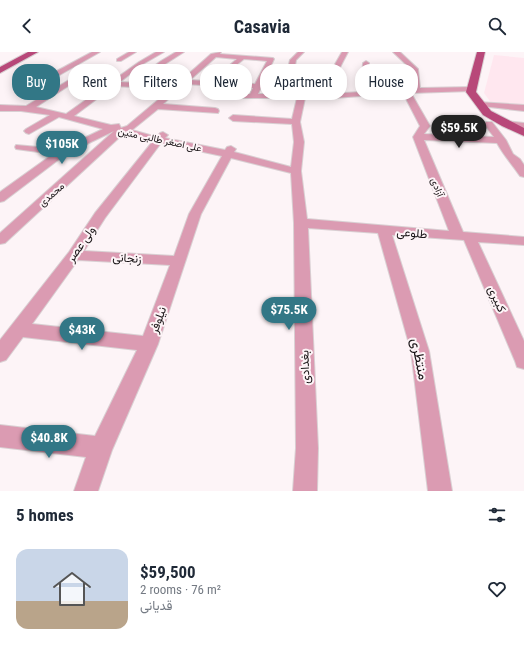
<!DOCTYPE html>
<html lang="en">
<head>
<meta charset="utf-8">
<style>
  body { margin:0; font-family:"Roboto Condensed",Vazirmatn,sans-serif; background:#f6f6f7; color:#1f2937; height:100vh; display:flex; flex-direction:column; font-size:15px; white-space:nowrap }
  * { box-sizing:border-box; margin:0 }
  p { font-size:13px; color:#747a83 }
  .icon { flex:none; width:22px; height:22px; fill:none; stroke:currentColor; stroke-width:2; stroke-linecap:round; stroke-linejoin:round }
  .map { position:relative; height:439px; overflow:hidden }
  .drawer { display:flex; flex-direction:column; background:#fff; flex:1 }
  .drawer>* { flex:none }
  .top-card { position:absolute; left:12px; top:12px; width:500px; height:36px; display:flex; gap:8px }
  .price { position:absolute; translate:-50% -34px; padding:0 9px; border-radius:14px; background:#327786; color:#fff; font-size:13px; line-height:26px; filter:drop-shadow(0 1px 2px #0008) }
  .price::after { content:''; position:absolute; left:50%; top:24px; width:12px; height:9px; margin-left:-6px; background:inherit; clip-path:polygon(0 0,100% 0,50% 100%) }
  .price.selected { background:#222; color:#fff }
  ul { padding:0; list-style:none }
  li { display:flex; align-items:center; gap:12px; height:100px; padding:0 16px }
  li+li { border-top:1px solid #e0e1e3 }
  li span { display:grid; place-items:center; flex:none; width:112px; height:80px; border-radius:12px; color:#555 }
  li>.icon { margin-inline-start:auto }
  span .icon { width:48px; height:48px; fill:#fffc; stroke-width:1 }
  li b { font-size:17px }
  h2 { display:flex; justify-content:space-between; align-items:center; height:48px; padding:0 16px; font-size:17px }
  .tag { padding:0 14px; border-radius:16px; background:#fff; box-shadow:0 2px 10px #0003; font-size:14px; line-height:36px }
  .tag.selected { background:#327786; color:#fff }
  header { display:flex; justify-content:space-between; align-items:center; height:52px; padding:0 16px; background:#fff; font-size:18px; font-weight:700 }
  .map>svg:first-child { display:block }
  .built { fill:#ffe7ef }
  .lines { fill:none; stroke-linecap:round; stroke-linejoin:round }
  .minor-casing { stroke:#d9d0d3; stroke-width:2 }
  .major-casing { stroke:#d9d0d3; stroke-width:2 }
  .minor { fill:#db9bb2; fill-rule:evenodd }
  .major { fill:#b84879; fill-rule:evenodd }
  .labels { text-anchor:middle; stroke-width:4; stroke-linejoin:round; paint-order:stroke }
  .far-street-label { font-size:10px; fill:#191416; stroke:#fdf4f7 }
  .street-label { font-size:12px; fill:#191416; stroke:#fdf4f7 }
  .near-street-label { font-size:14px; fill:#191416; stroke:#fdf4f7 }
</style>
</head>
<body>
<header><svg class="icon" aria-label="back" viewBox="0 0 24 24"><path d="M15 5l-7 7 7 7"/></svg>Casavia<svg class="icon" aria-label="search" viewBox="0 0 24 24"><circle cx="10" cy="10" r="6"/><path d="M15 15l6 6"/></svg></header>
<div class="map">
<svg width="524" height="439" viewBox="0 0 524 439">
  <rect width="100%" height="100%" fill="#fdf4f7"/>
  <path class="built" d="M494,3L524,6V54L492,52L484,41Z"/>
  <g class="lines">
    <g class="minor-casing">
      <path id="minor" d="M92,0H100L49,29H43L42,27Z
        M129,0H136L121,9H117V7Z
        M156,0H164L143,12L120,30L176,33L211,2L221,0L220,2L273,6L274,7L258,42H282L290,8L298,0H304L296,8L290,42H318L342,0H348L326,42L361,40L363,11L366,9L369,11V39L412,37V18L393,0H400L418,17L420,36L472,35L476,37L472,39L411,41L430,74L424,82L494,85L484,72L486,70H492L506,88L513,102L520,107L524,113V125L520,124C512,112 504,104 497,91L424,88L463,180L524,185V193L478,190L524,289V317L517,315L515,309L464,188L392,183L429,299L452,439H428L411,299L378,181L308,176L318,396L317,439H293L296,396L294,171L291,121L231,106L201,162L158,292L112,398L98,439H74L86,405L0,395V373L95,384L137,298L23,285L6,308L0,310V288L69,200L95,161L153,89L123,82L5,191L0,192V181L114,79L66,102L4,149L0,150V140L53,102L16,97L15,95L16,93L61,97L103,77L59,65L29,82L26,81L24,79L26,77L50,63L21,59H0V53L26,54L92,14H96V16L36,55L66,62L139,10ZM216,5L237,7L224,18L223,19L226,21L244,7L267,9L255,32L190,28ZM185,32L253,36L250,42H213V46H297L292,67L233,63L229,66L233,69L292,72L294,90L291,115L234,100L236,97L231,94L227,95L225,98L165,86L168,83L163,80L160,81L157,85L132,78L158,57L218,61L219,59L218,57L215,56L163,52ZM114,34L171,37L127,74L121,76L119,72L111,73L74,64ZM403,41L420,74L413,85L449,179L307,167L301,119L304,90L300,70L305,46L320,47ZM161,91L222,104L189,162L174,204L84,199L105,166ZM78,208L170,213L143,284L32,272Z
        M176,0H184L151,21L146,20L161,9Z
        M478,50L524,53V59L481,54H478L477,52Z
        M506,69L524,71V77L503,74L501,72L503,70Z"/>
    </g>
    <g class="major-casing">
      <path id="major" d="M28,0H38L0,21V15Z
        M477,0H485L476,40L491,59L524,76V84L502,74L483,63L466,40Z"/>
    </g>
    <use href="#minor" class="minor"/>
    <use href="#major" class="major"/>
  </g>
  <g class="labels">
    <g class="far-street-label">
      <text transform="translate(160 87) rotate(12)" y="4">علی اصغر طالبی متین</text>
      <text transform="translate(438 135) rotate(68)" y="4">آزادی</text>
      <text transform="translate(51 142) rotate(-42)" y="4">محمدی</text>
    </g>
    <g class="street-label">
      <text transform="translate(412 181) rotate(5)" y="4">طلوعی</text>
      <text transform="translate(81 192) rotate(-55)" y="4">ولی عصر</text>
      <text transform="translate(127 206) rotate(4)" y="4">زنجانی</text>
      <text transform="translate(497 247) rotate(66)" y="4">کبیری</text>
      <text transform="translate(158 268) rotate(-70)" y="4">نیلوفر</text>
      <text transform="translate(305 315) rotate(-92)" y="4">بغدادی</text>
    </g>
    <g class="near-street-label">
      <text transform="translate(420 307) rotate(79)" y="5">منتظری</text>
    </g>
  </g>
</svg>
<b class="price selected" style="left:459px;top:97px">$59.5K</b>
<b class="price" style="left:62px;top:113px">$105K</b>
<b class="price" style="left:289px;top:279px">$75.5K</b>
<b class="price" style="left:82px;top:299px">$43K</b>
<b class="price" style="left:49px;top:407px">$40.8K</b>
<div class="top-card">
<a class="tag selected">Buy</a>
<a class="tag">Rent</a>
<a class="tag">Filters</a>
<a class="tag">New</a>
<a class="tag">Apartment</a>
<a class="tag">House</a>
</div>
</div>
<section class="drawer">
<h2>5 homes<svg class="icon" aria-label="filters" viewBox="0 0 24 24"><path d="M4 7h16M4 17h16"/><circle cx="9" cy="7" r="2"/><circle cx="15" cy="17" r="2"/></svg></h2>
<ul>
<li><span style="background:linear-gradient(#c9d6e8 65%,#b9a48a 0)"><svg class="icon" aria-label="home" viewBox="0 0 24 24"><path d="M3 11l9-7 9 7M6 9v11h12V9"/></svg></span><div><b>$59,500</b><p>2 rooms · 76 m²</p><p>قدیانی</p></div><svg class="icon" aria-label="heart" viewBox="0 0 24 24"><path d="M12 20l-8-8c-3-5 5-10 8-4 3-6 11-1 8 4z"/></svg></li>
</ul>
</section>
</body>
</html>
